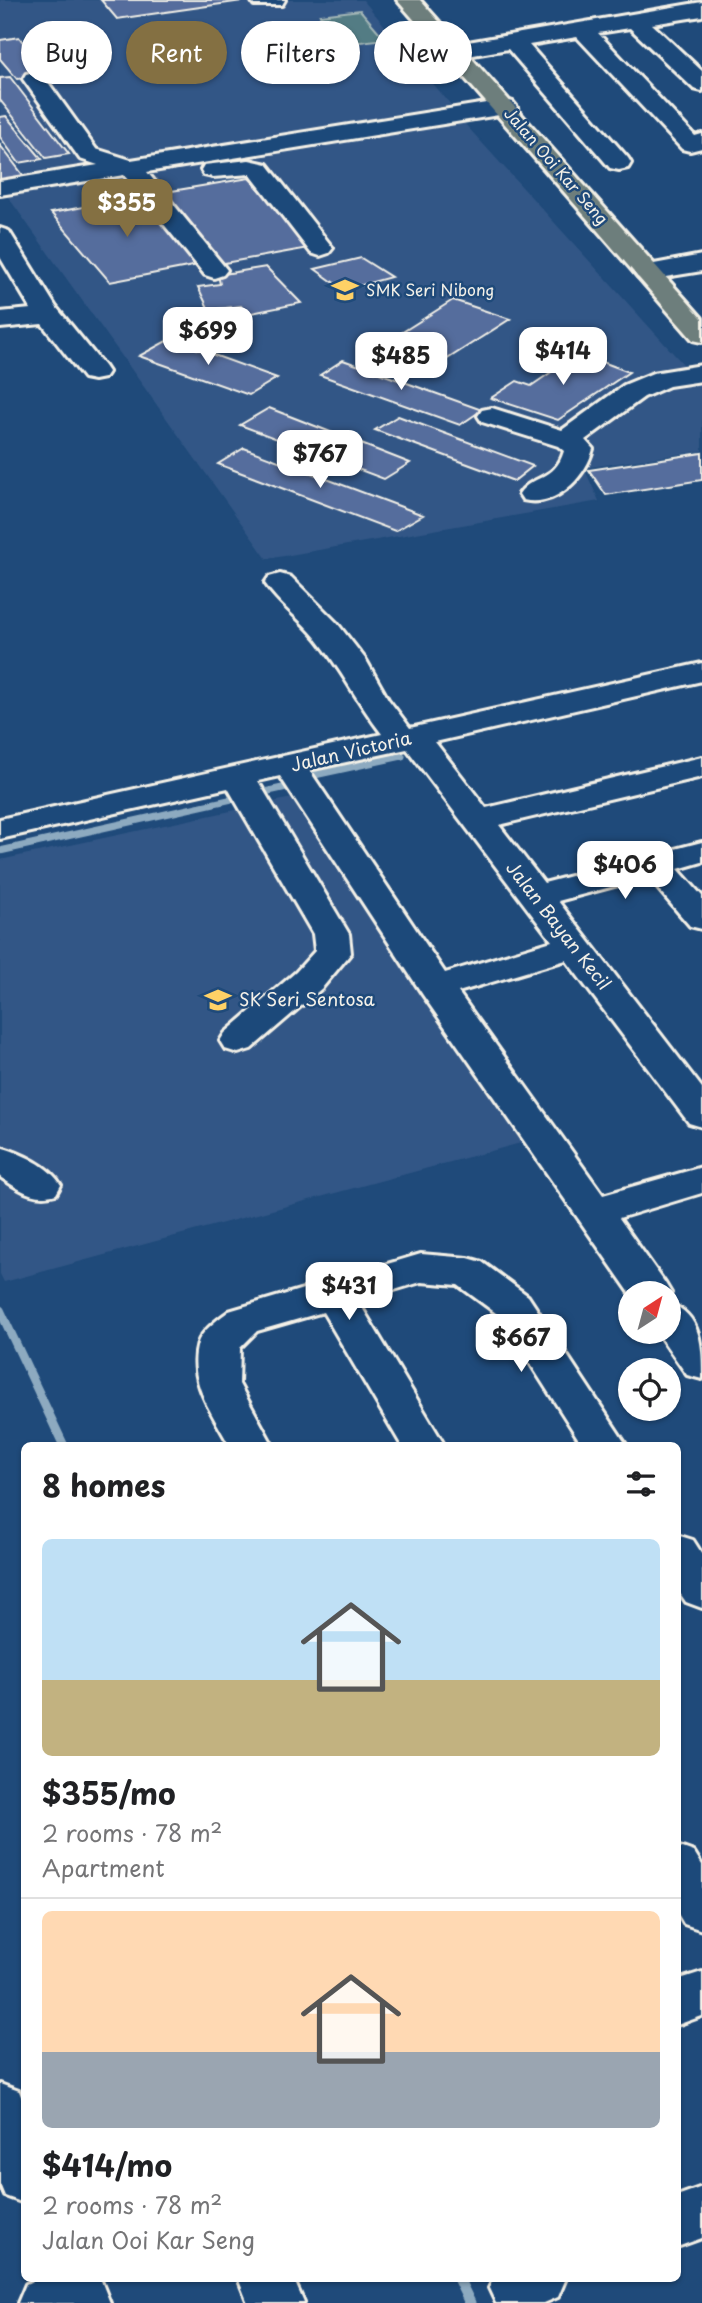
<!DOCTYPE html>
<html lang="en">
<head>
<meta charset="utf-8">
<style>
  body { margin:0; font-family:"Playpen Sans",sans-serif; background:#f2f2f2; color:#202124; height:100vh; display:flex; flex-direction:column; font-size:26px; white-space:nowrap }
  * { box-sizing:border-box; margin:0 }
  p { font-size:23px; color:#757577 }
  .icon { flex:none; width:38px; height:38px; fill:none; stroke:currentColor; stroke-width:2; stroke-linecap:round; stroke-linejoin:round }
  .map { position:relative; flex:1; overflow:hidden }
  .side { position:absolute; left:21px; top:1442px; width:660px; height:840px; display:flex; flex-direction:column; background:#fff; border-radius:10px; box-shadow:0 2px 5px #0004 }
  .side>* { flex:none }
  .guide { position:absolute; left:21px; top:21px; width:662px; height:63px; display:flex; gap:14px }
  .needle { width:46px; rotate:36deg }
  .tools { position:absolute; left:618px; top:1281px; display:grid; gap:14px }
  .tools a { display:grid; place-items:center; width:63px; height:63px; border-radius:50%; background:#fff; box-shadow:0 2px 5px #0004; font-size:35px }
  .price { position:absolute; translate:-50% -60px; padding:0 16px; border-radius:14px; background:#fff; color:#222; font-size:23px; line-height:46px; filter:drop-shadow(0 2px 4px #0008) }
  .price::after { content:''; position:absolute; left:50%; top:42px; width:21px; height:16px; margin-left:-10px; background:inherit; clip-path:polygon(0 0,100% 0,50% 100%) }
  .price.selected { background:#847042; color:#fff }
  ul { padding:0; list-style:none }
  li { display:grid; align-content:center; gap:14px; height:371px; padding:0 21px }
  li+li { border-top:2px solid #e0e0e0 }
  li span { display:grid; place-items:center; height:217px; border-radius:10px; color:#555 }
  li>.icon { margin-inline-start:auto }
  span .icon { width:126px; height:126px; fill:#fffc; stroke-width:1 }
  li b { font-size:30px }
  h2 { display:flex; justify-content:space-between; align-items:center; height:84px; padding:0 21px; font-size:30px }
  .chip { padding:0 24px; border-radius:32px; background:#fff; box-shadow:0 2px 5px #0004; font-size:24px; line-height:63px }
  .chip.selected { background:#847042; color:#fff }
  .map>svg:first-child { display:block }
  .built { fill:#335786 }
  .green { fill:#527c84; stroke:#a3b6b6; stroke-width:2 }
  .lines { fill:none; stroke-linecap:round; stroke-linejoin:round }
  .stream-far2 { stroke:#8daac0; stroke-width:7 }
  .stream-far1 { stroke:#8daac0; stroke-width:9 }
  .stream { stroke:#8daac0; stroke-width:11 }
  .building { fill:#556d9d; stroke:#f4f1e8; stroke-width:2 }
  .minor-casing { stroke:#f4f1e8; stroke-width:6 }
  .major-casing { stroke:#f4f1e8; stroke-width:6 }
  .minor { fill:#1f4a7a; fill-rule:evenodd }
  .major { fill:#6d7e7c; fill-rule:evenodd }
  .labels { text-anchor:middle; stroke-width:5; stroke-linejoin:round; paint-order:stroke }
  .far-street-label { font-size:16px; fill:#f4f1e8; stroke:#1f4a7a }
  .far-poi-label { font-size:16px; fill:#f4f1e8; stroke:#1f4a7a; text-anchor:start }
  .street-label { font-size:18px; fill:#f4f1e8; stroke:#1f4a7a }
  .poi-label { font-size:18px; fill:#f4f1e8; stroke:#1f4a7a; text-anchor:start }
</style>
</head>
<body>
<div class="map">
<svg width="702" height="2303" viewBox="0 0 702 2303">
  <rect width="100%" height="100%" fill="#1f4a7a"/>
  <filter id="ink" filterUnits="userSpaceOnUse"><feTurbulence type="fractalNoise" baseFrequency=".0143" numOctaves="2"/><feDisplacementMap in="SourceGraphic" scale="14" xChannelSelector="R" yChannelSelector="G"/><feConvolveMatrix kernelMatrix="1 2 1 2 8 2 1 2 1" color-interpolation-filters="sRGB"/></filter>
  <g filter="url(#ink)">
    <path class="built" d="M0,0H363L451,105L0,182Z
      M464,123L702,385V451L584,468L599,501L267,559L6,194Z
      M297,797L532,1140L4,1282L0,1274V860Z"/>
    <path class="green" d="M360,10L385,39L344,44L320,15Z"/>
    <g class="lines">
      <path class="stream-far2" d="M310,776L402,756
        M0,851L291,786"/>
      <path class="stream-far1" d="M0,1310L64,1446"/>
      <path class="stream" d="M458,2278L470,2303"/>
    </g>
    <path class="building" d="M101,0H249L117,19Z
      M19,37L48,75L17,79L0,59V40Z
      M10,77L69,154L46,158L0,100V78Z
      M6,116L42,159L19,163L0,137V117Z
      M0,145L26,179L0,181Z
      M249,178L314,247L219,264L160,193Z
      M143,196L203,264L110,282L51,213Z
      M361,258L391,277L344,290L315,269Z
      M266,267L301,303L247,314L241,306L209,310L198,287L220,284L218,275Z
      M453,300L510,319L424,374L368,354Z
      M170,339L277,378L249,395L139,356Z
      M579,353L629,372L558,420L491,398L517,381L531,386Z
      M343,360L482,410L460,425L320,375Z
      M269,408L410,463L384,479L240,425Z
      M398,416L533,466L514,481L375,430Z
      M244,448L423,515L395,531L218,464Z
      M702,453V480L606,495L589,470Z"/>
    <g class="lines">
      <g class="minor-casing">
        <path id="minor" d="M251,0H285L282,5H254Z
          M702,2V16L652,24L702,71V91L694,89L630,28L598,33L695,136L702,134V148L690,151L682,149L577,37L529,45L628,158L631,163L628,168L619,170L610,168L508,49L456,58L448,56L445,51L448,46L456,44Z
          M34,72L42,74L96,149L131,160L505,100L513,102L517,107L513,112L505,114L147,172L227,270L223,275L214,278L205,275L124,175L0,195V181L98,165L80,159L23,79L26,74Z
          M249,160L267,164L329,243L333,248L329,253L320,256L311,253L250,174L213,177L204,175L201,170L204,165Z
          M0,228L9,231L56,307L104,366L108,372L104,378L94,380L84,378L42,324L0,328V312L31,309L0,257Z
          M702,255V271L647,280L638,277L634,272L638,267Z
          M702,365V381L669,386L644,397L585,440L593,449C585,478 556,508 523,500L519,494C532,474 555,482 564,451L558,446L482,422L478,416L482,410L492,408L562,430L624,385L653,373Z
          M280,574L291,577L337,623L366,660L388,699L410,728L702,663V681L435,742L486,808L702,757V777L499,825L544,883L702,842V862L678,869L702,896V929L690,926L648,877L558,901L702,1088V1127L689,1123L566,960L458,992L603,1195L702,1167V1193L619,1218L665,1283L671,1293L668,1298V1293H630L423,995L280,776L258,781L349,934L351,953L322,988L251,1049L238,1053L225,1049L220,1041L225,1033L296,972L315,951L313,934L228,788L0,839V819L382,734C358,703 341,669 317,639C301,619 279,604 265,583L269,577ZM407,749L552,941L445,973L309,770Z
          M0,1147C21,1153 50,1166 61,1185L56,1194C33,1201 19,1189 0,1177Z
          M421,1254L468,1258L482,1262L528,1296L627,1446H583L500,1316L458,1285L421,1282L358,1301L445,1446H402L323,1312L257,1331L240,1348L239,1384L273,1446H230C213,1414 187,1381 198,1343C202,1330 219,1319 229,1311Z
          M668,1303C702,1314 702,1347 702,1379L687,1375L657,1332H668Z
          M677,1535L693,1540L702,1554V1608L686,1602L677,1589Z
          M677,1846L694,1852L702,1865V1930L684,1924L677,1912Z
          M702,1972V2016L677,2025V1980Z
          M0,2084L19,2091L24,2104V2203L5,2196L0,2184Z
          M702,2187V2238L677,2247V2196Z
          M39,2278H100L110,2303H18L26,2284Z
          M238,2278H293L304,2303H248Z
          M494,2278H566L558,2297L544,2303H496L489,2288Z"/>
      </g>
      <g class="major-casing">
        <path id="major" d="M397,0H420L702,318V342L693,340Z"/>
      </g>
      <use href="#minor" class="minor"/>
      <use href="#major" class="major"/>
    </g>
  </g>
  <defs>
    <g id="school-bare" transform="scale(2.1)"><path d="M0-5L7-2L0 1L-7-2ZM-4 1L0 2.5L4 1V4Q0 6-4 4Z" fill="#ffd166" stroke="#1f4a7a" stroke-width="2.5" paint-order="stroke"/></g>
  </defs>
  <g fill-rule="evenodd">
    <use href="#school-bare" x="345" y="290"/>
    <use href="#school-bare" x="218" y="1000"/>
  </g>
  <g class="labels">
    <g class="far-street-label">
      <text transform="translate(556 166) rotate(49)" y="6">Jalan Ooi Kar Seng</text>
    </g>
    <g class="far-poi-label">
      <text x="366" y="296">SMK Seri Nibong</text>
    </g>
    <g class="street-label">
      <text transform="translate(351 752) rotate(-13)" y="6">Jalan Victoria</text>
      <text transform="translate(558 926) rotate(52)" y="6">Jalan Bayan Kecil</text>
    </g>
    <g class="poi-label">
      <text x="239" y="1006">SK Seri Sentosa</text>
    </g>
  </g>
</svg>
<div class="tools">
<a><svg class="needle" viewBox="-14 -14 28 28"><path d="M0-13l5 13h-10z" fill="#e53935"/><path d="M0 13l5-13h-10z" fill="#757577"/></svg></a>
<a><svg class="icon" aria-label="locate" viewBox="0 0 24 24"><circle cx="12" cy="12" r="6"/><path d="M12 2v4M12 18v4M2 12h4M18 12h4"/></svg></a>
</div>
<b class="price selected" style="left:127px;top:239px">$355</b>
<b class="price" style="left:208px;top:367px">$699</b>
<b class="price" style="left:563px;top:387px">$414</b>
<b class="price" style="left:401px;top:392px">$485</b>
<b class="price" style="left:320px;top:490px">$767</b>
<b class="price" style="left:625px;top:901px">$406</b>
<b class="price" style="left:349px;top:1322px">$431</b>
<b class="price" style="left:521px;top:1374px">$667</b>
<div class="guide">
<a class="chip">Buy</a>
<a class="chip selected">Rent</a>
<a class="chip">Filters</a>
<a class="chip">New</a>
</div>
<section class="side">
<h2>8 homes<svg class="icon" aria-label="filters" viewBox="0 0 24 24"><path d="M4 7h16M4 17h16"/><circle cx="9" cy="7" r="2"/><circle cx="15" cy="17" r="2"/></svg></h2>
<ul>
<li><span style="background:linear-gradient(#bfe0f5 65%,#c2b280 0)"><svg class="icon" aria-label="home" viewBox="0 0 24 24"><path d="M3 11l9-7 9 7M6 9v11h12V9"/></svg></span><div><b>$355/mo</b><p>2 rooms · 78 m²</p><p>Apartment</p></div></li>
<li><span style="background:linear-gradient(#ffd9b3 65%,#9aa5b1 0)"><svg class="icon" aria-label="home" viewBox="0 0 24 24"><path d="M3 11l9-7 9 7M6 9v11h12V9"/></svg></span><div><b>$414/mo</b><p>2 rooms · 78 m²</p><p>Jalan Ooi Kar Seng</p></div></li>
</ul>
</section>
</div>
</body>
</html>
